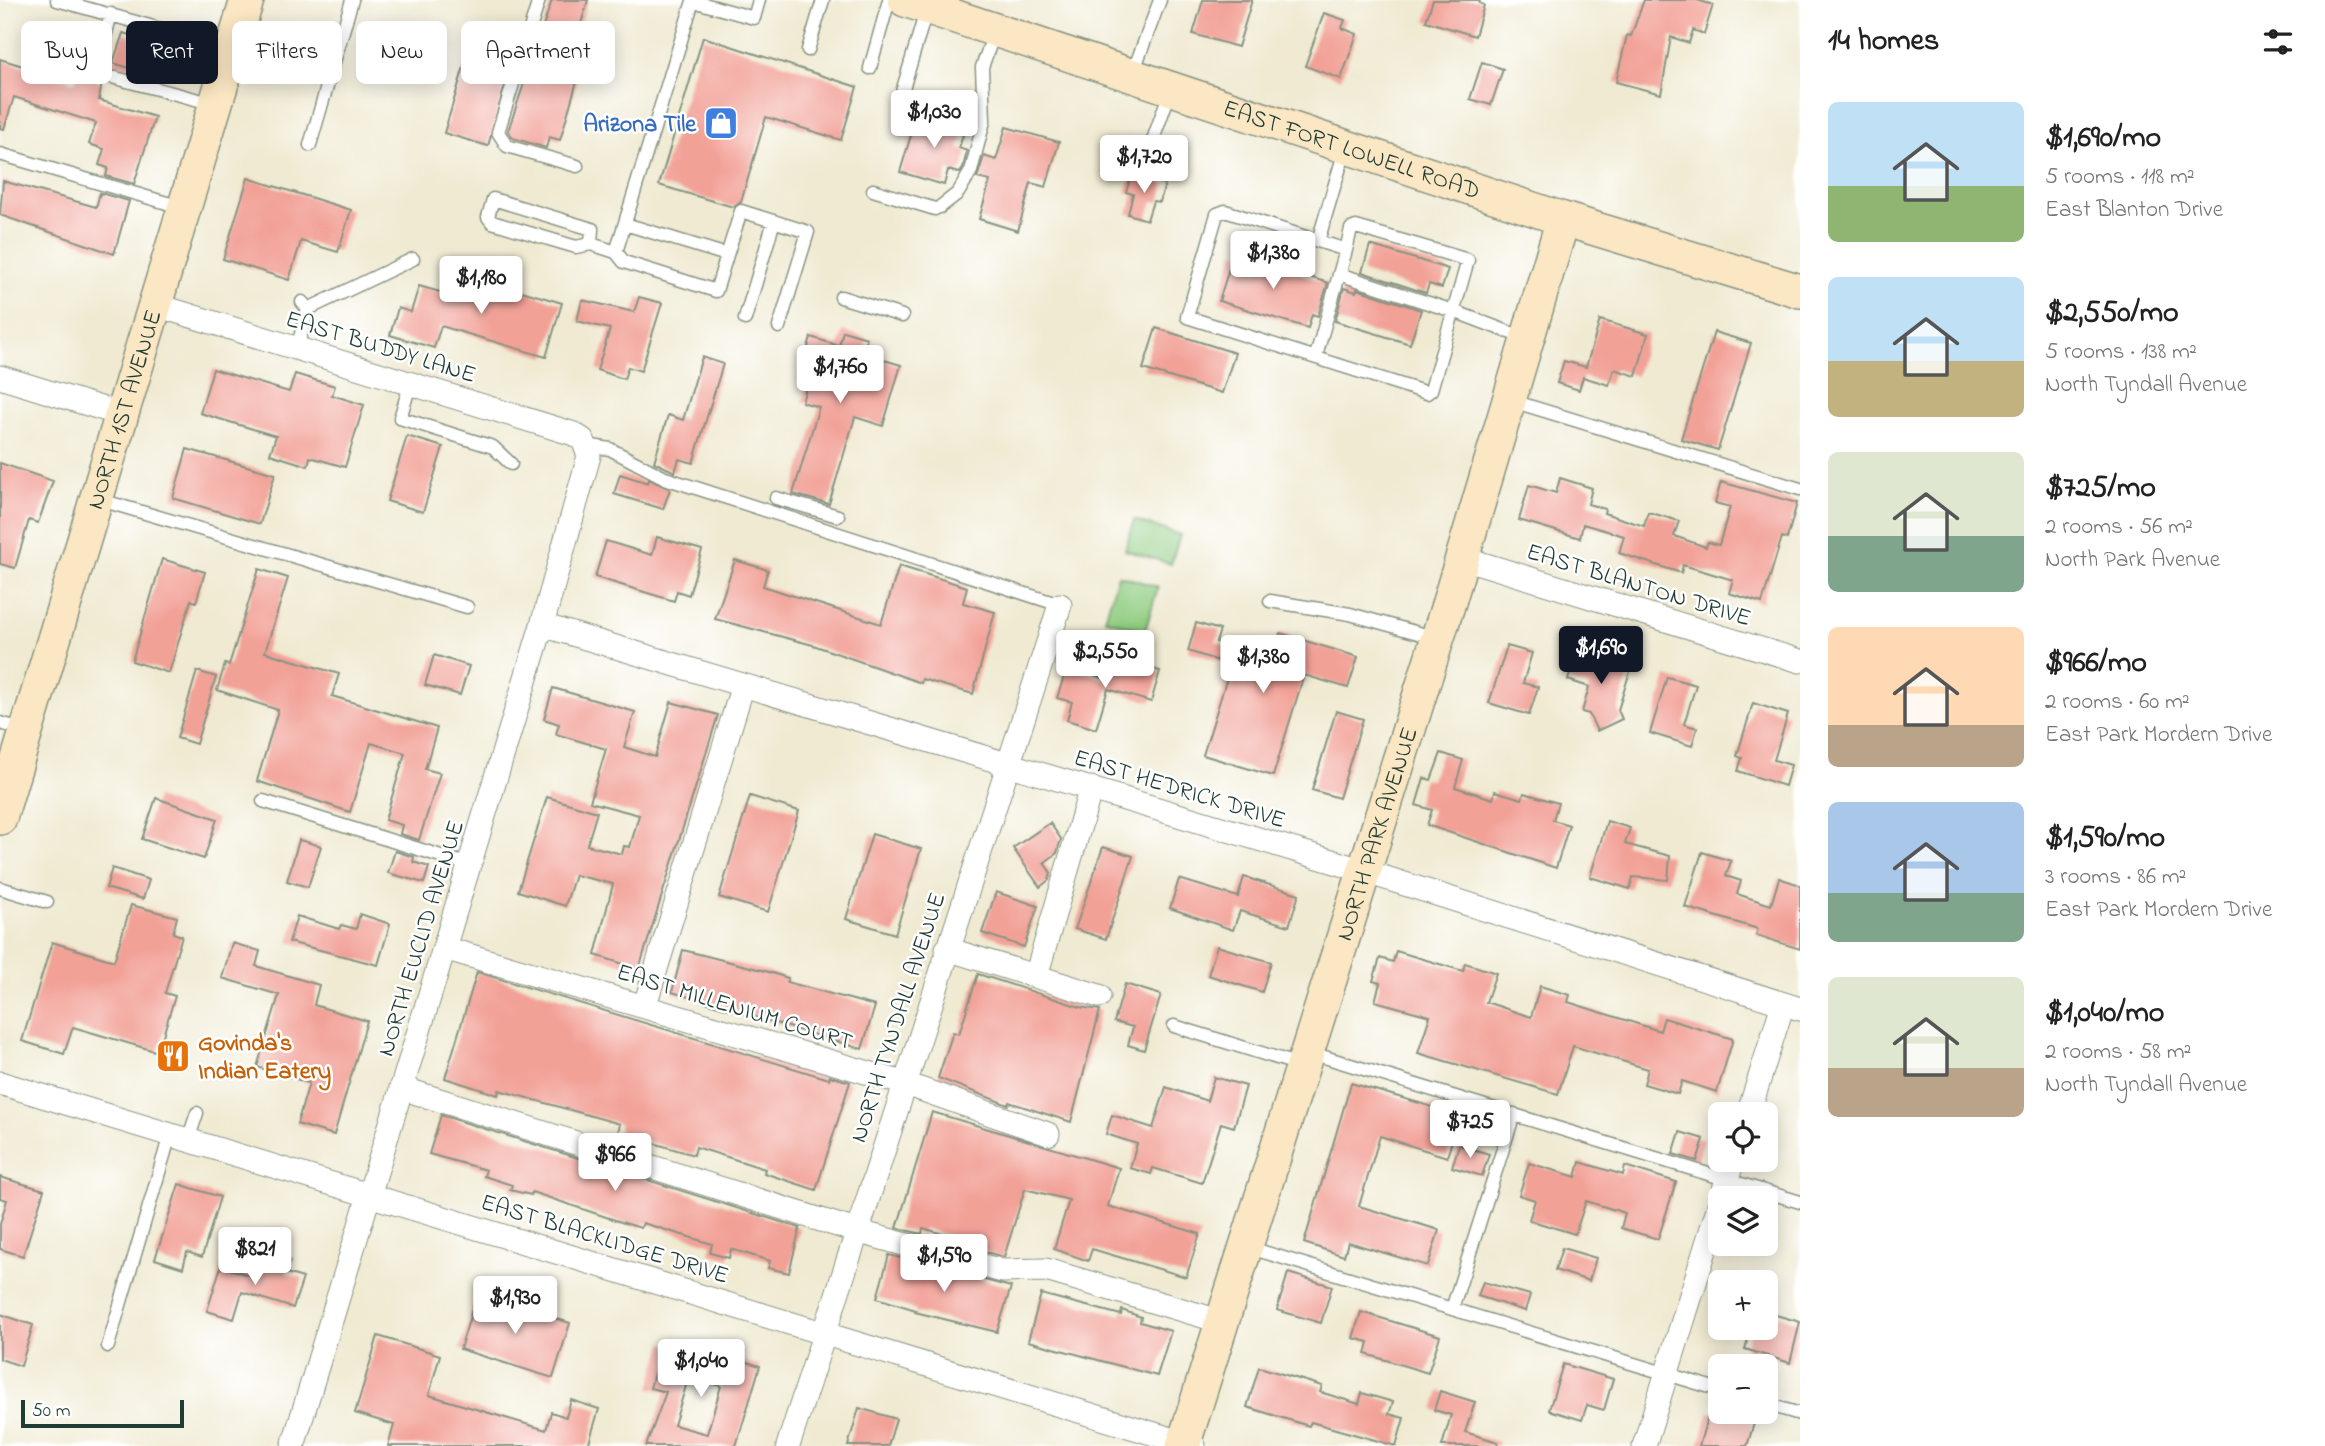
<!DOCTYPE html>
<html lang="en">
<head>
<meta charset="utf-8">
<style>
  body { margin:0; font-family:"Indie Flower",sans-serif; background:#f2f2f2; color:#222; height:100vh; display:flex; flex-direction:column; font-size:26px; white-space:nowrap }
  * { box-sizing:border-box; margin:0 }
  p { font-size:23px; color:#767676 }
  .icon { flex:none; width:38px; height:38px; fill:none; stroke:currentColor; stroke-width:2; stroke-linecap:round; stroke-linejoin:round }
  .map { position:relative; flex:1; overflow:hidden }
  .details { display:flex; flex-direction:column; background:#fff; width:525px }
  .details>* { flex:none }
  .top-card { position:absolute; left:21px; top:21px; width:665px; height:63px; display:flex; gap:14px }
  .controls { position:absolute; left:1708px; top:1102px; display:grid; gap:14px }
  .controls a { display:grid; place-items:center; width:70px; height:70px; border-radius:10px; background:#fff; box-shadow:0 4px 18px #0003; font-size:35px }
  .scale { position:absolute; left:21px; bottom:18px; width:163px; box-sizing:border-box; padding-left:7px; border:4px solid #1f3d34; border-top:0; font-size:19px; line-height:24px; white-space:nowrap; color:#1f3d34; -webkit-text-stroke:5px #fff; paint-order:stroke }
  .price { position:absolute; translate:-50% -60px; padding:0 16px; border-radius:7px; background:#fff; color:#222; font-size:23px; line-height:46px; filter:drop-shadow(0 2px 4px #0008) }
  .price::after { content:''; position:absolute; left:50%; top:42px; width:21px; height:16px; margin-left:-10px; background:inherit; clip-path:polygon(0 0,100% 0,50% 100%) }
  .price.selected { background:#111827; color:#fff }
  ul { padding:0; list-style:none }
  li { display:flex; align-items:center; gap:21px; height:175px; padding:0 28px }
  li span { display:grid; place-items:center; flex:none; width:196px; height:140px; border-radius:10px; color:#555 }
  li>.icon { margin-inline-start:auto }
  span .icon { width:84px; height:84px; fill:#fffc; stroke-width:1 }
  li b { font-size:30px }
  h2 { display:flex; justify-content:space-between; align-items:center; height:84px; padding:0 28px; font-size:30px }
  .pill { padding:0 24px; border-radius:10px; background:#fff; box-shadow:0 4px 18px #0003; font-size:24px; line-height:63px }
  .pill.selected { background:#111827; color:#fff }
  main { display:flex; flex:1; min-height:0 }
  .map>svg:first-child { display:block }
  .green { fill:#92cd82; stroke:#58855b; stroke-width:2 }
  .building { fill:#f2a197; fill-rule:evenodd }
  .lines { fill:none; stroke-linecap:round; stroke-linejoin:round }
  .lane-casing { stroke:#889483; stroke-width:15 }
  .street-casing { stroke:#889483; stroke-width:25 }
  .secondary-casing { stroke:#889483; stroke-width:36 }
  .lane { stroke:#fff; stroke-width:12 }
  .street { stroke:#fff; stroke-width:23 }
  .secondary { stroke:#fbe7c3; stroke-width:33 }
  .labels { text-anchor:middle; stroke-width:5; stroke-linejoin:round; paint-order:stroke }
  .shop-label { font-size:24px; font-weight:bold; fill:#366cbe; stroke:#fff; text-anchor:end }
  .street-label { font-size:24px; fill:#1f3d34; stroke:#fff }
  .food-label { font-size:24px; font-weight:bold; fill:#c56008; stroke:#fff; text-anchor:start }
</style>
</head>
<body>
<main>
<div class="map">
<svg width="1800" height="1446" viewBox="0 0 1800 1446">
  <rect width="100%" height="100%" fill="#fff"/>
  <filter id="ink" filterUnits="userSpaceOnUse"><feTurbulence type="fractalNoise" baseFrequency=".0143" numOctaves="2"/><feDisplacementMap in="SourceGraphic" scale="14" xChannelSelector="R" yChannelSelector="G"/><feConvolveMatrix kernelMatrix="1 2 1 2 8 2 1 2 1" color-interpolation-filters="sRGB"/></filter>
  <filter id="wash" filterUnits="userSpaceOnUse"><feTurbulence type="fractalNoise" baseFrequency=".00686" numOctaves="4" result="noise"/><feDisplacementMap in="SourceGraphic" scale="28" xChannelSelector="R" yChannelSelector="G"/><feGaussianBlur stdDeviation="1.57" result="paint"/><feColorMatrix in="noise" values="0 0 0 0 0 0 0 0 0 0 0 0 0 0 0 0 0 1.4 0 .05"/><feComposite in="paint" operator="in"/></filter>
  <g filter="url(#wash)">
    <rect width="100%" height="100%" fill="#f0ead2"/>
    <path class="green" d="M1134,520L1180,535L1171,564L1125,550Z
      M1118,575L1158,587L1145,631L1105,619Z"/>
    <g id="blocks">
      <path class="building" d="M552,0H588L570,61L582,64L560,140L549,137L546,148L513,138L508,131Z
        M1203,0H1252L1238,47L1193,34Z
        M1433,0H1480L1479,3L1484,5L1475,36L1426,21Z
        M1644,0H1697L1713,5L1704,34L1693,30L1689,43L1671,37L1661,94L1616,82L1627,35L1631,36Z
        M1324,13L1345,20L1342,28L1357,34L1341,79L1305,66Z
        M475,30L517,43L488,146L444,133Z
        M123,33L169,47L160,77L113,63Z
        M703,37L857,87L841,140L766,117L741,202L733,207L659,185Z
        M0,59L75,82L78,75L102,82L99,100L155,117L134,184L106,176L108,168L99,165L104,149L89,144L96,123L14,97L4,129L0,128Z
        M1482,62L1503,69L1491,105L1470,99Z
        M917,115L965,128L959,148L967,151L963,168L960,173L948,170L944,185L900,172Z
        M1006,127L1059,142L1046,187L1031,183L1018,231L979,219L990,181L977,178L984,156L996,160Z
        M1132,174L1165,184L1160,202L1153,201L1147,220L1128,214L1133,194L1126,192Z
        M248,178L351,210L338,252L301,241L289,280L223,259Z
        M3,181L96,207L100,193L129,201L114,254L0,215Z
        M1370,245L1448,269L1442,288L1429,284L1426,293L1362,272Z
        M1234,252L1328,283L1318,316L1312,314L1308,328L1219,301Z
        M468,275L562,303L546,357L441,326L434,348L390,335L398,308L411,312L419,286L461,298Z
        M1344,288L1356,292L1357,289L1421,310L1410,344L1335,321Z
        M639,297L662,303L641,371L628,367L624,379L597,370L610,329L577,321L582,300L634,312Z
        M1600,320L1648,334L1636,376L1614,369L1609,385L1583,377L1579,390L1557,383L1564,361L1586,367Z
        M1156,328L1235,353L1222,393L1143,369Z
        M843,331L867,338L865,346L876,349L874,357L901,365L883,426L855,417L829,504L793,494L819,407L802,402L808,382L798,379L811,337L839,346Z
        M1714,332L1751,343L1718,450L1681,439Z
        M702,357L723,364L693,463L679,459L675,472L654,462L668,415L683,420Z
        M213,369L289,392L295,374L335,386L332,395L364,405L345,467L310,457L308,466L270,454L276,436L200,413Z
        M407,436L443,447L423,512L387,501Z
        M187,449L275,474L260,524L173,498Z
        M0,463L53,481L38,523L29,520L15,568L0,564Z
        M620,474L648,483L649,479L670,489L663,509L614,494Z
        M1560,478L1592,488L1588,504L1605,509L1604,513L1644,526L1648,512L1679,521L1674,536L1706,547L1708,542L1719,545L1730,507L1715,503L1721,482L1797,503L1787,539L1782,537L1762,603L1729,593L1733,580L1683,565L1681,573L1619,553L1624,536L1583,524L1580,538L1519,520L1529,485L1556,493Z
        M657,537L702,550L689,595L677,591L674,601L595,577L606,541L652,555Z
        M162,559L205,572L196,602L191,600L169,673L132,661Z
        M735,560L768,570L763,586L881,624L899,566L967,587L963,603L995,612L973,694L922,679L921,683L813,645L715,619Z
        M259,569L288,578L265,652L339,674L332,696L437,728L425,769L440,773L419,840L400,834L402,825L385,820L405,753L371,743L350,812L257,781L278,710L217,690L225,664L229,665Z
        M1196,623L1220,630L1216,642L1272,659L1280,633L1358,657L1348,688L1304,675L1273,776L1203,755L1231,665L1188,651Z
        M1507,646L1532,653L1523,683L1538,687L1529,715L1489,703Z
        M1578,648L1632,665L1618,710L1622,719L1597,731L1589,714L1582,712L1589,687L1568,680Z
        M434,655L469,666L460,695L425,685Z
        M1116,658L1160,671L1151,702L1108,689L1096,729L1067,720L1072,702L1057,698L1067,667L1110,680Z
        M197,671L216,677L196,744L177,738Z
        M1667,677L1696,685L1684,724L1697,728L1692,746L1650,733Z
        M553,688L635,712L624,747L655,757L671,702L718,715L639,969L595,955L613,884L575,875L565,906L518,891L547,797L597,812L587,845L622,854L624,846L630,847L639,815L590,802L606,749L556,734L559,724L544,719Z
        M1753,703L1788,714L1774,760L1791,765L1785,786L1738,771L1742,758L1737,756Z
        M1336,711L1363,719L1339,798L1312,790Z
        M1441,753L1463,760L1455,787L1493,799L1495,791L1522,799L1524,793L1558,803L1553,820L1569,825L1556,868L1427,825L1432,810L1416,805L1424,778L1431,780Z
        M750,796L799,811L768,912L719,897Z
        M156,798L217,819L204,859L142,839Z
        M1607,821L1630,828L1625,844L1670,856L1668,880L1633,877L1630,889L1590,877Z
        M1050,823L1061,839L1057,853L1044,863L1051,873L1049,880L1040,887L1013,848Z
        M872,834L921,849L895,934L846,919Z
        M299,840L321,846L308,887L287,881Z
        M1103,847L1133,856L1106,939L1075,929Z
        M395,851L414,857L413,862L429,867L424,883L388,873Z
        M1702,852L1731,861L1726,876L1741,881L1737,894L1771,905L1779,878L1800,885V949L1756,935L1758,929L1685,907Z
        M112,868L149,880L143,899L106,888Z
        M1244,877L1299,894L1289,926L1240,911L1233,930L1170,908L1179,879L1238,897Z
        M996,892L1038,906L1024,947L982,933Z
        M131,905L177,917L173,933L182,936L165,993L175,996L158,1052L73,1027L64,1054L22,1041L52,942L114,961Z
        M360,914L390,924L378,965L289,942L297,916L339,929L341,925L356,929Z
        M232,943L260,951L256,966L319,985L314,1005L367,1021L334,1135L297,1124L309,1083L257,1067L279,995L222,978Z
        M1217,946L1271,962L1262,992L1208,975Z
        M683,950L762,970L788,978L787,982L875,1006L862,1049L672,992Z
        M1396,951L1463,971L1465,963L1496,973L1486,1002L1531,1017L1540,986L1570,995L1568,1002L1660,1031L1664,1018L1733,1039L1717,1092L1682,1081L1678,1094L1644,1084L1648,1069L1573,1046L1558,1094L1418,1053L1430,1016L1375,1001L1380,983L1373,981L1380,958L1393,962Z
        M477,972L829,1079L830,1076L850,1082L816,1190L764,1173L765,1169L696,1147L694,1155L636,1138L633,1146L616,1141L620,1124L499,1090L498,1095L445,1078Z
        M978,974L1080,1007L1100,1010L1071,1122L1009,1102L1008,1105L938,1078L953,1032L959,1034Z
        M1125,984L1161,995L1144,1050L1128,1045L1133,1027L1114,1022Z
        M1214,1077L1246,1086L1234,1127L1221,1123L1202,1183L1153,1168L1151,1174L1130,1168L1137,1144L1106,1134L1112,1115L1153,1128L1166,1087L1207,1101Z
        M1351,1083L1460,1115L1447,1157L1380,1136L1359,1206L1439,1230L1428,1266L1348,1242L1344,1256L1304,1243Z
        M932,1112L1119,1168L1108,1206L1200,1234L1186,1277L1092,1249L1088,1261L1054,1249L1069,1200L1025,1189L1004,1257L964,1246L966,1241L923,1228L922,1234L897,1228Z
        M441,1115L800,1228L789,1273L768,1268L770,1261L731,1249L729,1258L710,1253L712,1244L643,1223L641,1228L621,1222L532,1192L531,1195L510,1190L512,1185L484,1176L486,1170L429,1154Z
        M1680,1132L1704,1139L1697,1161L1673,1154Z
        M1459,1145L1489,1154L1482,1176L1452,1167Z
        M1580,1162L1623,1175L1625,1166L1676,1182L1658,1239L1621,1228L1625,1213L1586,1201L1575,1234L1529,1220L1535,1200L1519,1195L1529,1163L1576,1177Z
        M0,1177L44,1190L23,1256L0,1249V1224L7,1200L0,1198Z
        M179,1184L220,1197L202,1257L187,1252L183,1268L155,1259Z
        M1562,1248L1596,1258L1589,1281L1555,1270Z
        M265,1253L290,1261L286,1273L303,1278L293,1308L242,1292L234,1319L207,1311L221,1266L257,1278Z
        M889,1255L1011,1287L997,1332L915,1312L916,1310L877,1298Z
        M1288,1273L1332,1286L1321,1323L1277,1310Z
        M1483,1282L1530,1295L1525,1311L1478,1296Z
        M477,1294L570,1323L553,1378L460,1349Z
        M1041,1294L1121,1315L1122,1310L1141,1317L1140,1322L1171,1331L1157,1376L1028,1341Z
        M1361,1312L1440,1336L1428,1373L1366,1354L1369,1342L1353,1338Z
        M1766,1312L1800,1322L1790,1363L1745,1349L1751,1328H1766Z
        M0,1314L33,1325L21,1366L0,1359Z
        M378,1336L440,1355L429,1395L546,1430L551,1412L566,1417L571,1400L599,1409L588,1446H388L394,1425L355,1413Z
        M663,1343L713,1359L715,1352L760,1366L736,1446H646L666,1392L650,1388ZM689,1376L721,1386L707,1434L674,1425Z
        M1563,1364L1613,1379L1604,1410L1587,1405L1582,1420L1549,1410Z
        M1259,1367L1322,1386L1320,1392L1359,1404L1362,1393L1393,1402L1389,1414L1404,1418L1396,1446L1311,1422L1309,1426L1247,1407Z
        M1440,1391L1475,1402L1465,1432L1498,1442L1497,1446H1442L1451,1415L1434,1410Z
        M859,1408L896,1419L888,1446H848Z
        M1709,1412H1741L1756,1417L1747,1446H1699Z"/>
    </g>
  </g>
  <g filter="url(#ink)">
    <use href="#blocks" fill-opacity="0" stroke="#889483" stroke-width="2"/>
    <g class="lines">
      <g class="lane-casing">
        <path id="lane" d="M57,0L232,49
          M539,0L498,132L507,146L577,166
          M111,14L100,56L108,76L214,104
          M808,50L823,0
          M870,68L889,0
          M1132,75L1160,0
          M902,92L927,8
          M310,145L352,0
          M1149,151L1171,89
          M0,154L184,208
          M873,190L935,209
          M940,207L958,193L971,171L984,121L982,67L995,31
          M1318,241L1346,250L1351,229L1356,227L1468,260L1431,390L1427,393L1187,317L1217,214L1225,211L1318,241L1346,147
          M591,244L576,247L492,222L488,217L493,199L592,229L591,244L616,252L693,1L754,18L759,0
          M616,252L624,262L716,291L727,255L625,224
          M727,255L741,211L808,232L779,327
          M1339,274L1456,312L1527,339
          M841,297L902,316
          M308,309L413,259
          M745,319L774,221
          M297,348L308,309L302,302
          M1316,356L1346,250
          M411,382L400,418L493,447L511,464
          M1509,400L1800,489
          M586,445L610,449L665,478L1060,605
          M776,498L838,516
          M97,499L467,607
          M1270,601L1350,614L1436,638
          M0,723L26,730
          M263,801L470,865
          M0,888L47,902
          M1174,1026L1303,1066
          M1308,1052L1800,1202
          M188,1140L197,1113
          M1247,1247L1720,1390
          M1452,1309L1514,1114
          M108,1346L170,1135
          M1766,1404L1800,1414"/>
      </g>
      <g class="street-casing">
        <path id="street" d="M156,305L574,434L583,440L589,456L542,625L293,1446
          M0,377L123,415
          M1463,558L1800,661
          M542,625L1335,862L1800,1009
          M444,948L903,1083L1048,1134
          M947,949L1099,996
          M1036,976L1091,788
          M645,1005L743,685
          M0,1083L1194,1446
          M401,1088L856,1231L1002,1271L1046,1270L1223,1322
          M1748,1115L1783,1004
          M1721,1199L1733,1160
          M788,1446L1060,605
          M1644,1446L1720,1202"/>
      </g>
      <g class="secondary-casing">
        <g id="secondary">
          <path id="s1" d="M905,0L1563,219L1800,291"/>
          <path id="s2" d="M0,818L247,0"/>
          <path id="s3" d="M1183,1446L1449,602L1563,219"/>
        </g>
      </g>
      <use href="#lane" class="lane"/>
      <use href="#street" class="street"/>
      <use href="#secondary" class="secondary"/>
    </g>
  </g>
  <defs>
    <g id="shop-square" transform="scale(1.75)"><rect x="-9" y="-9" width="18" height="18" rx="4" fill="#3f7fe0" stroke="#fff"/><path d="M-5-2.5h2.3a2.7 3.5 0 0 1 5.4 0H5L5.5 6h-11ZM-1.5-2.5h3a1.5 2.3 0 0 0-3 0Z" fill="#fff"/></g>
    <g id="restaurant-square" transform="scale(1.75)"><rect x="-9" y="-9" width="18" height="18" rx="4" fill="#e8710a" stroke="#fff"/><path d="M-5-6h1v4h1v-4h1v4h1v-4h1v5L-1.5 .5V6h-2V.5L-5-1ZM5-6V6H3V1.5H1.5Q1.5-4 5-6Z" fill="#fff"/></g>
  </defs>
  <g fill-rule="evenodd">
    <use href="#shop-square" x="721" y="123"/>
    <use href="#restaurant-square" x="173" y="1056"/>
  </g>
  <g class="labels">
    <g class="shop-label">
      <text x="696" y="131">Arizona Tile</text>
    </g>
    <g class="street-label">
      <text dy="8" stroke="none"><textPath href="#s1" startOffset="471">EAST FORT LOWELL ROAD</textPath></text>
      <text transform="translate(381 346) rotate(17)" y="8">EAST BUDDY LANE</text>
      <text dy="8" stroke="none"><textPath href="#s2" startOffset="427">NORTH 1ST AVENUE</textPath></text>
      <text transform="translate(1639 584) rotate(17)" y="8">EAST BLANTON DRIVE</text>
      <text transform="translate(1180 788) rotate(17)" y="8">EAST HEDRICK DRIVE</text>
      <text dy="8" stroke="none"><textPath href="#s3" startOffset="642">NORTH PARK AVENUE</textPath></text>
      <text transform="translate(420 938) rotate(-73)" y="8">NORTH EUCLID AVENUE</text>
      <text transform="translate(735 1006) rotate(17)" y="8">EAST MILLENIUM COURT</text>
      <text transform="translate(897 1017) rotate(-72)" y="8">NORTH TYNDALL AVENUE</text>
      <text transform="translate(605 1238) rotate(17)" y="8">EAST BLACKLIDGE DRIVE</text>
    </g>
    <g class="food-label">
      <text x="198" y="1050">Govinda's<tspan x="198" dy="28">Indian Eatery</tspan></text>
    </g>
  </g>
</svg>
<div class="controls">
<a><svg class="icon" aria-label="locate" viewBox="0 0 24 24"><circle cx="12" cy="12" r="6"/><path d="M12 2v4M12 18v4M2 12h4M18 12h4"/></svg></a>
<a><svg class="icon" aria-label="layers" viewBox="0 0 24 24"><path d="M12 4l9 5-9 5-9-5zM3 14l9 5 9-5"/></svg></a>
<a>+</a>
<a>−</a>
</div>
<div class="scale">50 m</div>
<b class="price" style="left:934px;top:150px">$1,030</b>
<b class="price" style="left:1144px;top:195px">$1,720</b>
<b class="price" style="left:1273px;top:291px">$1,380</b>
<b class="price" style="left:481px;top:316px">$1,180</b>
<b class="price" style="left:840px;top:405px">$1,760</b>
<b class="price selected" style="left:1601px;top:686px">$1,690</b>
<b class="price" style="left:1105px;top:690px">$2,550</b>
<b class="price" style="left:1263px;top:695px">$1,380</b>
<b class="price" style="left:1470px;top:1160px">$725</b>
<b class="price" style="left:615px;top:1193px">$966</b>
<b class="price" style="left:255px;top:1287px">$821</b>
<b class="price" style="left:944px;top:1294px">$1,590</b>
<b class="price" style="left:515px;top:1336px">$1,930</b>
<b class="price" style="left:701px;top:1399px">$1,040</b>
<div class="top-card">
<a class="pill">Buy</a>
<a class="pill selected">Rent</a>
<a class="pill">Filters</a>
<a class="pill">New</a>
<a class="pill">Apartment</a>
</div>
</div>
<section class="details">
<h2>14 homes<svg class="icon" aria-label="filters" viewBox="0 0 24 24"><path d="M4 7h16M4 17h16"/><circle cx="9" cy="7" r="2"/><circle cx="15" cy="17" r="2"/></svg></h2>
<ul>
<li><span style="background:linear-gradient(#bfe0f5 60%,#8fb573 0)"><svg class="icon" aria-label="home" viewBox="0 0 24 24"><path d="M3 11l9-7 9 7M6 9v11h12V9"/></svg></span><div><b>$1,690/mo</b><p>5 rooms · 118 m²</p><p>East Blanton Drive</p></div></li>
<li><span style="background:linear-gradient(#bfe0f5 60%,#c2b280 0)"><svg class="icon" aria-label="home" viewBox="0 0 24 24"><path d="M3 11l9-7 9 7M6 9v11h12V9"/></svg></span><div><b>$2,550/mo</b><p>5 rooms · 138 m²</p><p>North Tyndall Avenue</p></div></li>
<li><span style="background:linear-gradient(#dfe7d0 60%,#7fa58c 0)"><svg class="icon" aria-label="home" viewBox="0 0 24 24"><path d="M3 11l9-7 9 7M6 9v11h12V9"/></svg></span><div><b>$725/mo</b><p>2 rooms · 56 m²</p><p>North Park Avenue</p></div></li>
<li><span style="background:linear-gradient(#ffd9b3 70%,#b9a48a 0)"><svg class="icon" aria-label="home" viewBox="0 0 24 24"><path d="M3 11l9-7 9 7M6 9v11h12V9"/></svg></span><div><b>$966/mo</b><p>2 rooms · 60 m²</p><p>East Park Mordern Drive</p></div></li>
<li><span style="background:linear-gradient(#a9c7e8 65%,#7fa58c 0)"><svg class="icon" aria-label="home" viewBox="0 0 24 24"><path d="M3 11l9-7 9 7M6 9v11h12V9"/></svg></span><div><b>$1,590/mo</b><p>3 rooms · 86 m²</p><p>East Park Mordern Drive</p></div></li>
<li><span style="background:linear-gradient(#dfe7d0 65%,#b9a48a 0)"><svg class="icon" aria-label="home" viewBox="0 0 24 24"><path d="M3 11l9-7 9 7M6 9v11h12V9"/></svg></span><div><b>$1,040/mo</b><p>2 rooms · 58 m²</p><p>North Tyndall Avenue</p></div></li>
</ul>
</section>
</main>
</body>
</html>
